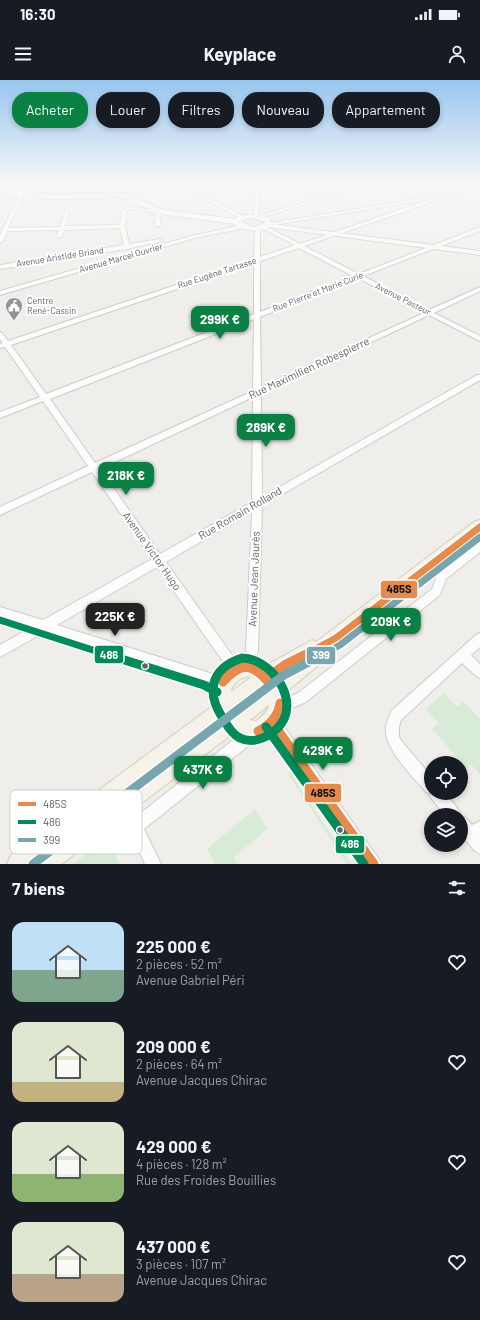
<!DOCTYPE html>
<html lang="fr">
<head>
<meta charset="utf-8">
<style>
  body { margin:0; font-family:Barlow,sans-serif; background:#242831; color:#f1f3f6; height:100vh; display:flex; flex-direction:column; font-size:15px; white-space:nowrap }
  * { box-sizing:border-box; margin:0 }
  p { font-size:13px; color:#9ea1a6 }
  .icon { flex:none; width:22px; height:22px; fill:none; stroke:currentColor; stroke-width:2; stroke-linecap:round; stroke-linejoin:round }
  .map { position:relative; height:784px; overflow:hidden }
  .details { display:flex; flex-direction:column; background:#171b24; flex:1 }
  .details>* { flex:none }
  .banner { position:absolute; left:12px; top:12px; width:456px; height:36px; display:flex; gap:8px }
  .fabs { position:absolute; left:424px; top:676px; display:grid; gap:8px }
  .fabs a { display:grid; place-items:center; width:44px; height:44px; border-radius:50%; background:#171b24; box-shadow:0 2px 6px #0003; font-size:20px }
  .price { position:absolute; translate:-50% -34px; padding:0 9px; border-radius:8px; background:#0b8043; color:#fff; font-size:13px; line-height:26px; filter:drop-shadow(0 1px 2px #0008) }
  .price::after { content:''; position:absolute; left:50%; top:24px; width:12px; height:9px; margin-left:-6px; background:inherit; clip-path:polygon(0 0,100% 0,50% 100%) }
  .price.current { background:#222; color:#fff }
  ul { padding:0; list-style:none }
  li { display:flex; align-items:center; gap:12px; height:100px; padding:0 12px }
  li span { display:grid; place-items:center; flex:none; width:112px; height:80px; border-radius:12px; color:#555 }
  li>.icon { margin-inline-start:auto }
  span .icon { width:48px; height:48px; fill:#fffc; stroke-width:1 }
  li b { font-size:17px }
  h2 { display:flex; justify-content:space-between; align-items:center; height:48px; padding:0 12px; font-size:17px }
  .tag { padding:0 14px; border-radius:16px; background:#171b24; box-shadow:0 2px 6px #0003; font-size:14px; line-height:36px }
  .tag.current { background:#0b8043; color:#fff }
  .status { display:flex; justify-content:space-between; align-items:center; height:28px; padding:0 20px; background:#171b24; direction:ltr }
  .status svg { height:11px; fill:currentColor }
  header { display:flex; justify-content:space-between; align-items:center; height:52px; padding:0 12px; background:#171b24; font-size:18px; font-weight:700 }
  .map>svg:first-child { display:block }
  .green { fill:#d8ebd6 }
  .lines { fill:none; stroke-linecap:round; stroke-linejoin:round }
  .street-casing { stroke:#cbcccc; stroke-width:2 }
  .secondary-casing { stroke:#cacacb; stroke-width:2 }
  .primary-casing { stroke:#d7ceb8; stroke-width:2 }
  .street { fill:#fdfcfc; fill-rule:evenodd }
  .secondary { fill:#fdfcfc; fill-rule:evenodd }
  .primary { fill:#f4f2e9; fill-rule:evenodd }
  .bus-1-far1-casing { stroke:#fff; stroke-width:10 }
  .bus-1-casing { stroke:#fff; stroke-width:12 }
  .bus-2-far1-casing { stroke:#fff; stroke-width:10 }
  .bus-2-casing { stroke:#fff; stroke-width:12 }
  .bus-3-far1-casing { stroke:#fff; stroke-width:10 }
  .bus-3-casing { stroke:#fff; stroke-width:12 }
  .bus-1-far1 { stroke:#e78b4d; stroke-width:7 }
  .bus-1 { stroke:#e78b4d; stroke-width:9 }
  .bus-2-far1 { stroke:#008b59; stroke-width:7 }
  .bus-2 { stroke:#008b59; stroke-width:9 }
  .bus-3-far1 { stroke:#77a6af; stroke-width:7 }
  .bus-3 { stroke:#77a6af; stroke-width:9 }
  .bus-dot { fill:#5f6368; stroke:#fff; stroke-width:1.5 }
  .labels { text-anchor:middle; stroke-width:4; stroke-linejoin:round; paint-order:stroke }
  .far-street-label { font-size:9px; fill:#5f6368; stroke:#fff }
  .far-poi-label { font-size:9px; fill:#5f6368; stroke:#fff; text-anchor:start }
  .street-label { font-size:11px; fill:#5f6368; stroke:#fff }
  .key { fill:#fff; stroke:#cfd0d2; stroke-width:1 }
  .key-label { font-size:11px; fill:#5f6368 }
  .line-badge { stroke:#fff; stroke-width:1.5 }
  .badge-label { font-size:11px; text-anchor:middle; font-weight:bold; fill:#fff }
  .pale-badge-label { font-size:11px; text-anchor:middle; font-weight:bold; fill:#111 }
</style>
</head>
<body>
<div class="status"><b>16:30</b><svg viewBox="0 0 49 12"><path d="M0 12V9h3v3zM5 12V6h3v6zM10 12V3h3v9zM15 12V0h3v12zM26 1h20v11H26zM47 4h2v5h-2z"/></svg></div>
<header><svg class="icon" aria-label="menu" viewBox="0 0 24 24"><path d="M4 6h16M4 12h16M4 18h16"/></svg>Keyplace<svg class="icon" aria-label="person" viewBox="0 0 24 24"><circle cx="12" cy="8" r="4"/><path d="M4 21q1-7 8-7t8 7"/></svg></header>
<div class="map">
<svg width="480" height="784" viewBox="0 0 480 784">
  <rect width="100%" height="100%" fill="#efeeea"/>
  <path class="green" d="M444,613L457,627L463,621L480,639V695L471,684L466,688L432,649L439,643L426,629Z
    M290,693L351,784H347L288,694Z
    M255,729L267,749L234,777L237,784H215L207,769Z
    M105,752L119,784H73L96,766L94,761Z"/>
  <g class="lines">
    <g class="street-casing">
      <path id="street" d="M69,103H76L24,115L8,148L60,147L65,132L67,131L69,132L65,146L120,145L122,130L130,127L163,132L159,135L161,145L158,147L155,145V135L157,133L130,129L126,131L125,146L129,164L160,159L163,161L127,169L0,189V185L124,165L120,148L64,150L62,156L59,158L56,156L59,150L7,151L3,161L0,163V155L19,116L0,120V118Z
        M174,103H183L182,104L245,137L241,138L177,105L126,116L124,115Z
        M256,103H260V106L274,103H280L260,109L258,136L371,103H377L259,138L254,136Z
        M480,108V110L456,114L304,166L359,194L480,147V151L363,196L429,230L480,207V211L434,233L480,256V261L429,235L261,314L262,417L477,295H480V300L262,426L258,570L254,590L250,592L246,590L244,586L246,570L252,432L166,482L239,585L241,589L239,593L235,595L231,593L157,487L57,545L207,592L225,601L227,605L225,609L221,611L205,603L45,552L0,577V565L31,547L0,537V527L43,540L152,479L92,392L0,435V427L88,386L43,321L0,338V332L40,317L5,267L0,268V264L3,263L0,259V252L2,253L8,261L254,179L255,147L260,148V177L295,165L261,148V146H265L300,164L449,113ZM299,168L353,196L260,232V181ZM254,183V234L46,314L11,265ZM358,198L424,233L261,307L260,237ZM254,239L253,311L95,383L50,319ZM253,317L252,422L160,474L100,389Z
        M428,117L430,119L268,146L265,144Z
        M243,145L246,147L245,148L198,157L0,215V211L195,155Z
        M480,462V472L446,499L440,515L306,622L280,633L275,632L274,627L275,622L298,613L432,509L438,493L476,463Z
        M480,553V567L471,575L480,584V598L476,596L462,583L413,629L401,640L399,647V657L404,664L431,696V713H445L459,730L461,735H445L431,718L429,713L426,712C413,697 382,667 386,646C387,641 390,636 391,631L476,555Z
        M272,635L277,637L379,779L382,784H365L267,647L265,642L267,637Z
        M252,647L257,649L259,654L257,659L144,749L161,784H145L116,722L118,717L123,715L128,717L137,736L247,649Z
        M461,736L466,738L472,745L480,741V774L475,771L461,755Z"/>
    </g>
    <g class="secondary-casing">
      <path id="secondary" d="M0,109L50,115L123,113L163,130L235,139L236,137C249,134 257,134 270,138L271,144L480,171V175L268,147C257,152 244,152 235,144L161,134L122,117L50,119L0,113ZM250,138L264,141V143L253,147L242,142V140Z"/>
    </g>
    <g class="primary-casing">
      <path id="primary" d="M467,103L480,104V108L467,105Z
        M480,440V456L343,565L286,612C288,617 291,622 291,627C289,643 268,665 252,663C245,663 237,658 232,654L62,784H7L11,775L214,625C203,598 226,580 250,576L267,585L312,560L316,562L474,442ZM249,596L250,598L231,612C232,603 240,598 249,596ZM269,625C268,632 261,637 256,641L250,640Z"/>
    </g>
    <use href="#street" class="street"/>
    <use href="#secondary" class="secondary"/>
    <use href="#primary" class="primary"/>
    <g class="bus-1-far1-casing">
      <path id="bus-1-far1" d="M308,573L336,558L480,447"/>
    </g>
    <g class="bus-1-casing">
      <path id="bus-1" d="M265,599L286,584L310,572
        M223,602C239,580 253,582 269,603
        M223,602C241,582 252,583 269,603
        M272,642L374,784
        M258,651C270,645 278,637 280,623
        M258,651C271,646 280,637 280,623"/>
    </g>
    <g class="bus-2-far1-casing">
      <path id="bus-2-far1" d="M0,540L102,573"/>
    </g>
    <g class="bus-2-casing">
      <path id="bus-2" d="M99,572L204,605L217,612
        M242,578C268,578 296,613 284,639C277,653 256,666 240,658C233,655 228,647 224,640C206,614 209,589 242,578Z
        M266,647L364,784"/>
    </g>
    <g class="bus-3-far1-casing">
      <path id="bus-3-far1" d="M326,573L340,565L480,457"/>
    </g>
    <g class="bus-3-casing">
      <path id="bus-3" d="M33,784L284,595L328,572"/>
    </g>
    <use href="#bus-1-far1" class="bus-1-far1"/>
    <use href="#bus-1" class="bus-1"/>
    <use href="#bus-2-far1" class="bus-2-far1"/>
    <use href="#bus-2" class="bus-2"/>
    <use href="#bus-3-far1" class="bus-3-far1"/>
    <use href="#bus-3" class="bus-3"/>
  </g>
  <linearGradient id="sky" x2="0" y2="1"><stop stop-color="#97c6ef"/><stop offset="0.49" stop-color="#f8f7f6"/><stop offset="1" stop-color="#f8f7f6" stop-opacity="0"/></linearGradient>
  <rect width="480" height="212" fill="url(#sky)"/>
  <defs>
    <g id="civic-pin" transform="scale(0.9)"><path d="M0 17L-7.5 6A9.5 9.5 0 1 1 7.5 6Z" fill="#919496" stroke="#fff"/><path d="M-.6-6.5H3V-4.5H.6V-3L4-1V1h2V6H-6V1h2V-1L-.6-3ZM-1.2 2.5V6h2.4V2.5Z" fill="#fff"/></g>
  </defs>
  <g fill-rule="evenodd">
    <use href="#civic-pin" x="14" y="226"/>
  </g>
  <g class="bus-dot">
    <circle cx="145" cy="586" r="3.5"/>
    <circle cx="340" cy="750" r="3.5"/>
  </g>
  <g class="labels">
    <g class="far-street-label">
      <text transform="translate(60 177) rotate(-9)" y="3">Avenue Aristide Briand</text>
      <text transform="translate(121 178) rotate(-16)" y="3">Avenue Marcel Ouvrier</text>
      <text transform="translate(217 193) rotate(-18)" y="3">Rue Eugène Tartasse</text>
      <text transform="translate(318 212) rotate(-21)" y="3">Rue Pierre et Marie Curie</text>
      <text transform="translate(403 219) rotate(27)" y="3">Avenue Pasteur</text>
    </g>
    <g class="far-poi-label">
      <text x="27" y="224">Centre<tspan x="27" dy="10">René-Cassin</tspan></text>
    </g>
    <g class="street-label">
      <text transform="translate(309 288) rotate(-25)" y="4">Rue Maximilien Robespierre</text>
      <text transform="translate(240 433) rotate(-30)" y="4">Rue Romain Rolland</text>
      <text transform="translate(152 471) rotate(55)" y="4">Avenue Victor Hugo</text>
      <text transform="translate(254 499) rotate(-88)" y="4">Avenue Jean Jaurès</text>
    </g>
  </g>
  <rect x="10" y="710" width="132" height="64" rx="6" class="key"/>
  <rect x="18" y="722" width="18" height="4" fill="#e78b4d"/>
  <rect x="18" y="740" width="18" height="4" fill="#008b59"/>
  <rect x="18" y="758" width="18" height="4" fill="#77a6af"/>
  <g class="key-label">
    <text x="43" y="728">485S</text>
    <text x="43" y="746">486</text>
    <text x="43" y="764">399</text>
  </g>
  <g class="line-badge">
    <rect x="380" y="500" width="38" height="19" rx="4" fill="#e78b4d"/>
    <rect x="94" y="565" width="30" height="19" rx="4" fill="#008b59"/>
    <rect x="306" y="566" width="30" height="19" rx="4" fill="#77a6af"/>
    <rect x="304" y="703" width="38" height="20" rx="4" fill="#e78b4d"/>
    <rect x="335" y="755" width="30" height="19" rx="4" fill="#008b59"/>
  </g>
  <g class="badge-label">
    <text x="109" y="579">486</text>
    <text x="321" y="579">399</text>
    <text x="350" y="768">486</text>
  </g>
  <g class="pale-badge-label">
    <text x="399" y="513">485S</text>
    <text x="323" y="717">485S</text>
  </g>
</svg>
<div class="fabs">
<a><svg class="icon" aria-label="locate" viewBox="0 0 24 24"><circle cx="12" cy="12" r="6"/><path d="M12 2v4M12 18v4M2 12h4M18 12h4"/></svg></a>
<a><svg class="icon" aria-label="layers" viewBox="0 0 24 24"><path d="M12 4l9 5-9 5-9-5zM3 14l9 5 9-5"/></svg></a>
</div>
<b class="price" style="left:220px;top:260px">299K €</b>
<b class="price" style="left:266px;top:368px">289K €</b>
<b class="price" style="left:126px;top:416px">218K €</b>
<b class="price current" style="left:115px;top:557px">225K €</b>
<b class="price" style="left:391px;top:562px">209K €</b>
<b class="price" style="left:323px;top:691px">429K €</b>
<b class="price" style="left:203px;top:710px">437K €</b>
<div class="banner">
<a class="tag current">Acheter</a>
<a class="tag">Louer</a>
<a class="tag">Filtres</a>
<a class="tag">Nouveau</a>
<a class="tag">Appartement</a>
</div>
</div>
<section class="details">
<h2>7 biens<svg class="icon" aria-label="filters" viewBox="0 0 24 24"><path d="M4 7h16M4 17h16"/><circle cx="9" cy="7" r="2"/><circle cx="15" cy="17" r="2"/></svg></h2>
<ul>
<li><span style="background:linear-gradient(#bfe0f5 60%,#7fa58c 0)"><svg class="icon" aria-label="home" viewBox="0 0 24 24"><path d="M3 11l9-7 9 7M6 9v11h12V9"/></svg></span><div><b>225 000 €</b><p>2 pièces · 52 m²</p><p>Avenue Gabriel Péri</p></div><svg class="icon" aria-label="heart" viewBox="0 0 24 24"><path d="M12 20l-8-8c-3-5 5-10 8-4 3-6 11-1 8 4z"/></svg></li>
<li><span style="background:linear-gradient(#dfe7d0 75%,#c2b280 0)"><svg class="icon" aria-label="home" viewBox="0 0 24 24"><path d="M3 11l9-7 9 7M6 9v11h12V9"/></svg></span><div><b>209 000 €</b><p>2 pièces · 64 m²</p><p>Avenue Jacques Chirac</p></div><svg class="icon" aria-label="heart" viewBox="0 0 24 24"><path d="M12 20l-8-8c-3-5 5-10 8-4 3-6 11-1 8 4z"/></svg></li>
<li><span style="background:linear-gradient(#dfe7d0 65%,#8fb573 0)"><svg class="icon" aria-label="home" viewBox="0 0 24 24"><path d="M3 11l9-7 9 7M6 9v11h12V9"/></svg></span><div><b>429 000 €</b><p>4 pièces · 128 m²</p><p>Rue des Froides Bouillies</p></div><svg class="icon" aria-label="heart" viewBox="0 0 24 24"><path d="M12 20l-8-8c-3-5 5-10 8-4 3-6 11-1 8 4z"/></svg></li>
<li><span style="background:linear-gradient(#dfe7d0 65%,#b9a48a 0)"><svg class="icon" aria-label="home" viewBox="0 0 24 24"><path d="M3 11l9-7 9 7M6 9v11h12V9"/></svg></span><div><b>437 000 €</b><p>3 pièces · 107 m²</p><p>Avenue Jacques Chirac</p></div><svg class="icon" aria-label="heart" viewBox="0 0 24 24"><path d="M12 20l-8-8c-3-5 5-10 8-4 3-6 11-1 8 4z"/></svg></li>
</ul>
</section>
</body>
</html>
